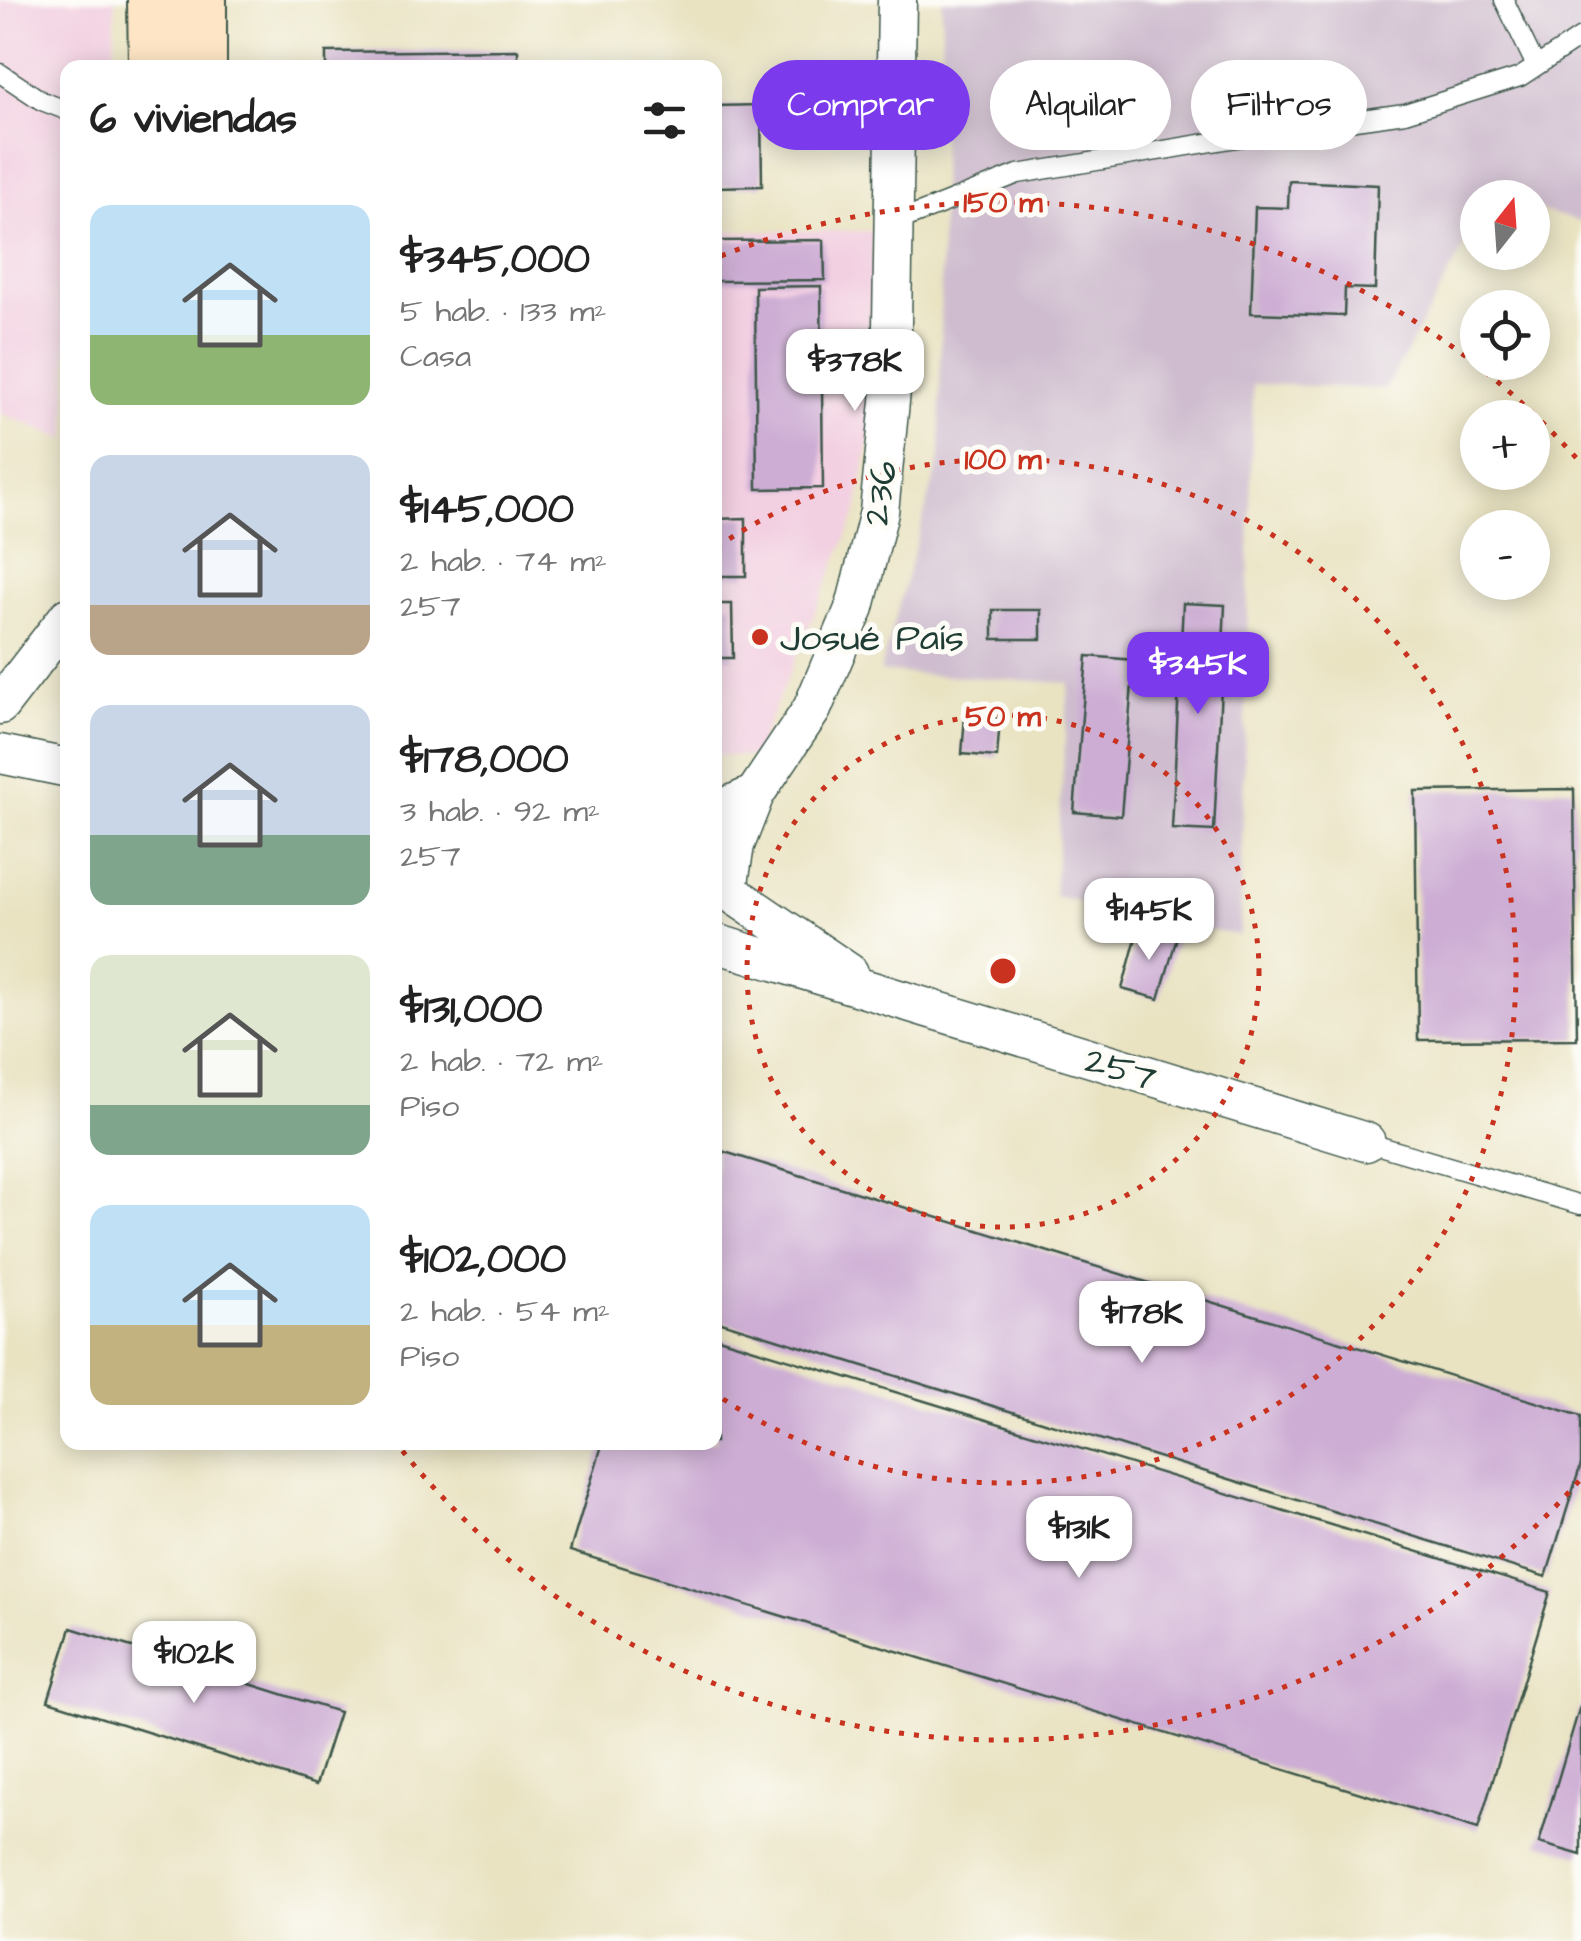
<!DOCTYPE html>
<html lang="es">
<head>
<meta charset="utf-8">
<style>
  body { margin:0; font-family:"Architects Daughter",sans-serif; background:#f6f6f6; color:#222; height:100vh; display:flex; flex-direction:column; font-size:38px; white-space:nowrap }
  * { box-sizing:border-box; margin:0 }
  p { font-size:32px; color:#767676 }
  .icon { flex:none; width:55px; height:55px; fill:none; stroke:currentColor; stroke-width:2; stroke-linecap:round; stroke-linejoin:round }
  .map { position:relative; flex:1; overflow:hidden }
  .drawer { position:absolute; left:60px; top:60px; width:662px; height:1390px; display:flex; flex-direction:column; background:#fff; border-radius:20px; box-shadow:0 5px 25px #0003 }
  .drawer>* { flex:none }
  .guide { position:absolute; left:752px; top:60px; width:678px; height:90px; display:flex; gap:20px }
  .needle { width:65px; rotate:17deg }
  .buttons { position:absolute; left:1460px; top:180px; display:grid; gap:20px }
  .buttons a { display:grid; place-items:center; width:90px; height:90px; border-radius:50%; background:#fff; box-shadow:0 5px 25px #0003; font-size:50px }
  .price { position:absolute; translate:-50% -85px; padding:0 22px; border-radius:20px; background:#fff; color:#222; font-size:32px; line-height:65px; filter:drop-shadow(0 2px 5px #0008) }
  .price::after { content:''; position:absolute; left:50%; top:60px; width:30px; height:22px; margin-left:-15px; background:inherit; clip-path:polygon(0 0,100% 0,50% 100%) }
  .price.on { background:#7c3aed; color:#fff }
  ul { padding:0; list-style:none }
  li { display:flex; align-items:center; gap:30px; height:250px; padding:0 30px }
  li span { display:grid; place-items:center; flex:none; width:280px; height:200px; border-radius:20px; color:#555 }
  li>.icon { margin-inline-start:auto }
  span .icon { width:120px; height:120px; fill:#fffc; stroke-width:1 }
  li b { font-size:42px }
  h2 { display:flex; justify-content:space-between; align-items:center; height:120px; padding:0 30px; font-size:42px }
  .tag { padding:0 35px; border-radius:45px; background:#fff; box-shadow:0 5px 25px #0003; font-size:35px; line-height:90px }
  .tag.on { background:#7c3aed; color:#fff }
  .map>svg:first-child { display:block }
  .built { fill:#f2cfe1 }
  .industrial { fill:#cfbdcf }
  .building { fill:#cdadd4 }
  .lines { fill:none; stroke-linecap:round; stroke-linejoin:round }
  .lane-casing { stroke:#3d5649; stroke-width:21 }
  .street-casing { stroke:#3d5649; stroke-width:41 }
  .secondary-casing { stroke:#3d5649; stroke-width:56 }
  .lane { stroke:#fff; stroke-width:18 }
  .street { stroke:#fff; stroke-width:38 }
  .secondary { stroke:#fde5c5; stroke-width:52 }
  .ring { fill:none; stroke:#c8321e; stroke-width:5; stroke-dasharray:5 10 }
  .poi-dot { fill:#c8321e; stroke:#fdfcf7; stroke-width:4 }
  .labels { text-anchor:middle; stroke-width:10; stroke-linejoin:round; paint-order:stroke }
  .street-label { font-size:38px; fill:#1f3d34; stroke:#fdfcf7 }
  .poi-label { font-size:38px; fill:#1f3d34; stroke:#fdfcf7; text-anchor:start }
  .centre { fill:#c8321e; stroke:#fdfcf7; stroke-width:5 }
  .ring-label { font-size:30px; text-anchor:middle; font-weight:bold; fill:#c8321e; stroke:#fdfcf7; stroke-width:10; stroke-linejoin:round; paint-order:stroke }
</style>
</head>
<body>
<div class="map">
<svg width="1581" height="1941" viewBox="0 0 1581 1941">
  <rect width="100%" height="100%" fill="#fdfcf7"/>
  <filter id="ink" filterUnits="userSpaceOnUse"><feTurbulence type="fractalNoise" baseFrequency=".01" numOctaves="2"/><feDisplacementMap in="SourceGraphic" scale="20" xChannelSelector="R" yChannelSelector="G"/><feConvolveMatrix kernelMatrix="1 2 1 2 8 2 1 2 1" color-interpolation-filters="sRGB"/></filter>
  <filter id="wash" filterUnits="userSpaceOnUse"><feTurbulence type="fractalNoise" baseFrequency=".0048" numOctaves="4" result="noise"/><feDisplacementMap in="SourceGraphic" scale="40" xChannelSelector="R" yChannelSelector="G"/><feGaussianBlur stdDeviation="2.25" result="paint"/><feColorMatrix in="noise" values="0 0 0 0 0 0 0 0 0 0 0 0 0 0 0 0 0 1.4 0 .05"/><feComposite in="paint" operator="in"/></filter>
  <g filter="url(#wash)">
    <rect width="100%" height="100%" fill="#e9e3c2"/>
    <path class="built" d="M0,0H115L114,67L68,68L67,440L0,413Z
      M715,231H873V421L857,512L754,757L715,755Z"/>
    <path class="industrial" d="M942,0H1581V222L1533,208L1532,198H1478L1477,223L1386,389L1253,384L1240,936L1054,896L1069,683L880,672L940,459Z"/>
    <g id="blocks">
      <path class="building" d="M518,50V68H326V52Z
        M761,105L762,186L715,187V106Z
        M1289,181L1378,185L1375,289L1345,288L1344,316L1251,313L1255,207L1288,208Z
        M824,240L825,280L715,281V241Z
        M821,286L823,488L757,489L755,287Z
        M746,518V576H715V519Z
        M1183,603L1225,605L1214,831L1172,829Z
        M715,604H732L733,658H715Z
        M993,610H1041V639H993Z
        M1087,656L1134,660L1121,816L1074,812Z
        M965,716L1000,719L997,757L962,754Z
        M1574,789L1577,1039L1418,1040L1415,791Z
        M1139,927L1177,937L1159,999L1122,989Z
        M715,1149L1581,1416V1464L1546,1577L715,1320Z
        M715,1337L1550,1592L1478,1829L570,1551L603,1442H715Z
        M71,1628L339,1712L316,1785L48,1701Z
        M1580,1706H1581V1855L1539,1843Z"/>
    </g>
  </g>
  <g filter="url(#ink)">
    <use href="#blocks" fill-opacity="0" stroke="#3d5649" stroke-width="2.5"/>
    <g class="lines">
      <g class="lane-casing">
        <path id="lane" d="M1504,0L1536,66
          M0,73L42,101L68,111
          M894,223L1018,174L1291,129L1405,113L1520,77L1581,37
          M1366,1142L1581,1205"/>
      </g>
      <g class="street-casing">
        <path id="street" d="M0,705L68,617
          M0,754L68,768
          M715,812L755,794L812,709L855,607L879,512L891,391L897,0
          M715,882L849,973
          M728,889L735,845L755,794
          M715,943L1366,1142"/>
      </g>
      <g class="secondary-casing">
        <path id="secondary" d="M154,0L155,68
          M200,0V68"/>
      </g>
      <use href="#lane" class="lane"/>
      <use href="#street" class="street"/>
      <use href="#secondary" class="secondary"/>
    </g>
  </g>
  <g class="ring">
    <circle cx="1003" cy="971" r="256"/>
    <path d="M717 547A512 512 0 1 1 717 1395"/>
    <path d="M1579 1481A769 769 0 0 1 397 1444M721 256A769 769 0 0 1 1579 461"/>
  </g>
  <circle class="poi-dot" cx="760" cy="637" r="10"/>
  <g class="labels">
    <g class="street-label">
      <text transform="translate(879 493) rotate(-82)" y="13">236</text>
      <text transform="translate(1121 1068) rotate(17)" y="13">257</text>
    </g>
    <g class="poi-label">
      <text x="780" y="650">Josué País</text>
    </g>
  </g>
  <circle cx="1003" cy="971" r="15" class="centre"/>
  <g class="ring-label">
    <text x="1003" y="212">150 m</text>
    <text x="1003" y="469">100 m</text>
    <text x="1003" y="726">50 m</text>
  </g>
</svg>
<div class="buttons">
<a><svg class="needle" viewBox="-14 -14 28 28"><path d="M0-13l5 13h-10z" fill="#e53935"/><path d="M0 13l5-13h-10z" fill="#767676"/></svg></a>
<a><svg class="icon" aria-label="locate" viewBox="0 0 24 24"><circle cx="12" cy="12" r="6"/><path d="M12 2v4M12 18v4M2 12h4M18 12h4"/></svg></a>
<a>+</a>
<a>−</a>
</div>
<b class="price" style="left:855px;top:414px">$378K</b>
<b class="price on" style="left:1198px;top:717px">$345K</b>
<b class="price" style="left:1149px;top:963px">$145K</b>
<b class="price" style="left:1142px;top:1366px">$178K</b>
<b class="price" style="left:1079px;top:1581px">$131K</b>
<b class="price" style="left:194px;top:1706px">$102K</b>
<div class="guide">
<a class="tag on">Comprar</a>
<a class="tag">Alquilar</a>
<a class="tag">Filtros</a>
</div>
<section class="drawer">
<h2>6 viviendas<svg class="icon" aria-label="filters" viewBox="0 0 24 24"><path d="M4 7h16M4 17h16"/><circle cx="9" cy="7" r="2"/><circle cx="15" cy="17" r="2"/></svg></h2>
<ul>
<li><span style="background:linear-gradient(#bfe0f5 65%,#8fb573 0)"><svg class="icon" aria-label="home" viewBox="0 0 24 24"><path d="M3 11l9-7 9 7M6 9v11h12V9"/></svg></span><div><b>$345,000</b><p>5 hab. · 133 m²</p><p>Casa</p></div></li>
<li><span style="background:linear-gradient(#c9d6e8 75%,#b9a48a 0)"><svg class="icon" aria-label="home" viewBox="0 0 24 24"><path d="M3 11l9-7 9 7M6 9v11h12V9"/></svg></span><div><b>$145,000</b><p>2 hab. · 74 m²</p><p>257</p></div></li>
<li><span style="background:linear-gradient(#c9d6e8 65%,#7fa58c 0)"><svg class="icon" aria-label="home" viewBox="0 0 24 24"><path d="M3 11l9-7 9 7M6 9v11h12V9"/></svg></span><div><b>$178,000</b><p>3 hab. · 92 m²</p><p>257</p></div></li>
<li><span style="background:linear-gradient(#dfe7d0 75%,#7fa58c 0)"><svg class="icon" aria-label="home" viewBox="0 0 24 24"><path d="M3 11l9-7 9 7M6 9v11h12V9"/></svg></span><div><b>$131,000</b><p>2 hab. · 72 m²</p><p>Piso</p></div></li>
<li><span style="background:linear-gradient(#bfe0f5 60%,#c2b280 0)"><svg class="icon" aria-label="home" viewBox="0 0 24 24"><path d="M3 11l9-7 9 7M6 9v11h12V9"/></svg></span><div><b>$102,000</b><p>2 hab. · 54 m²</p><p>Piso</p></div></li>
</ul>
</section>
</div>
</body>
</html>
